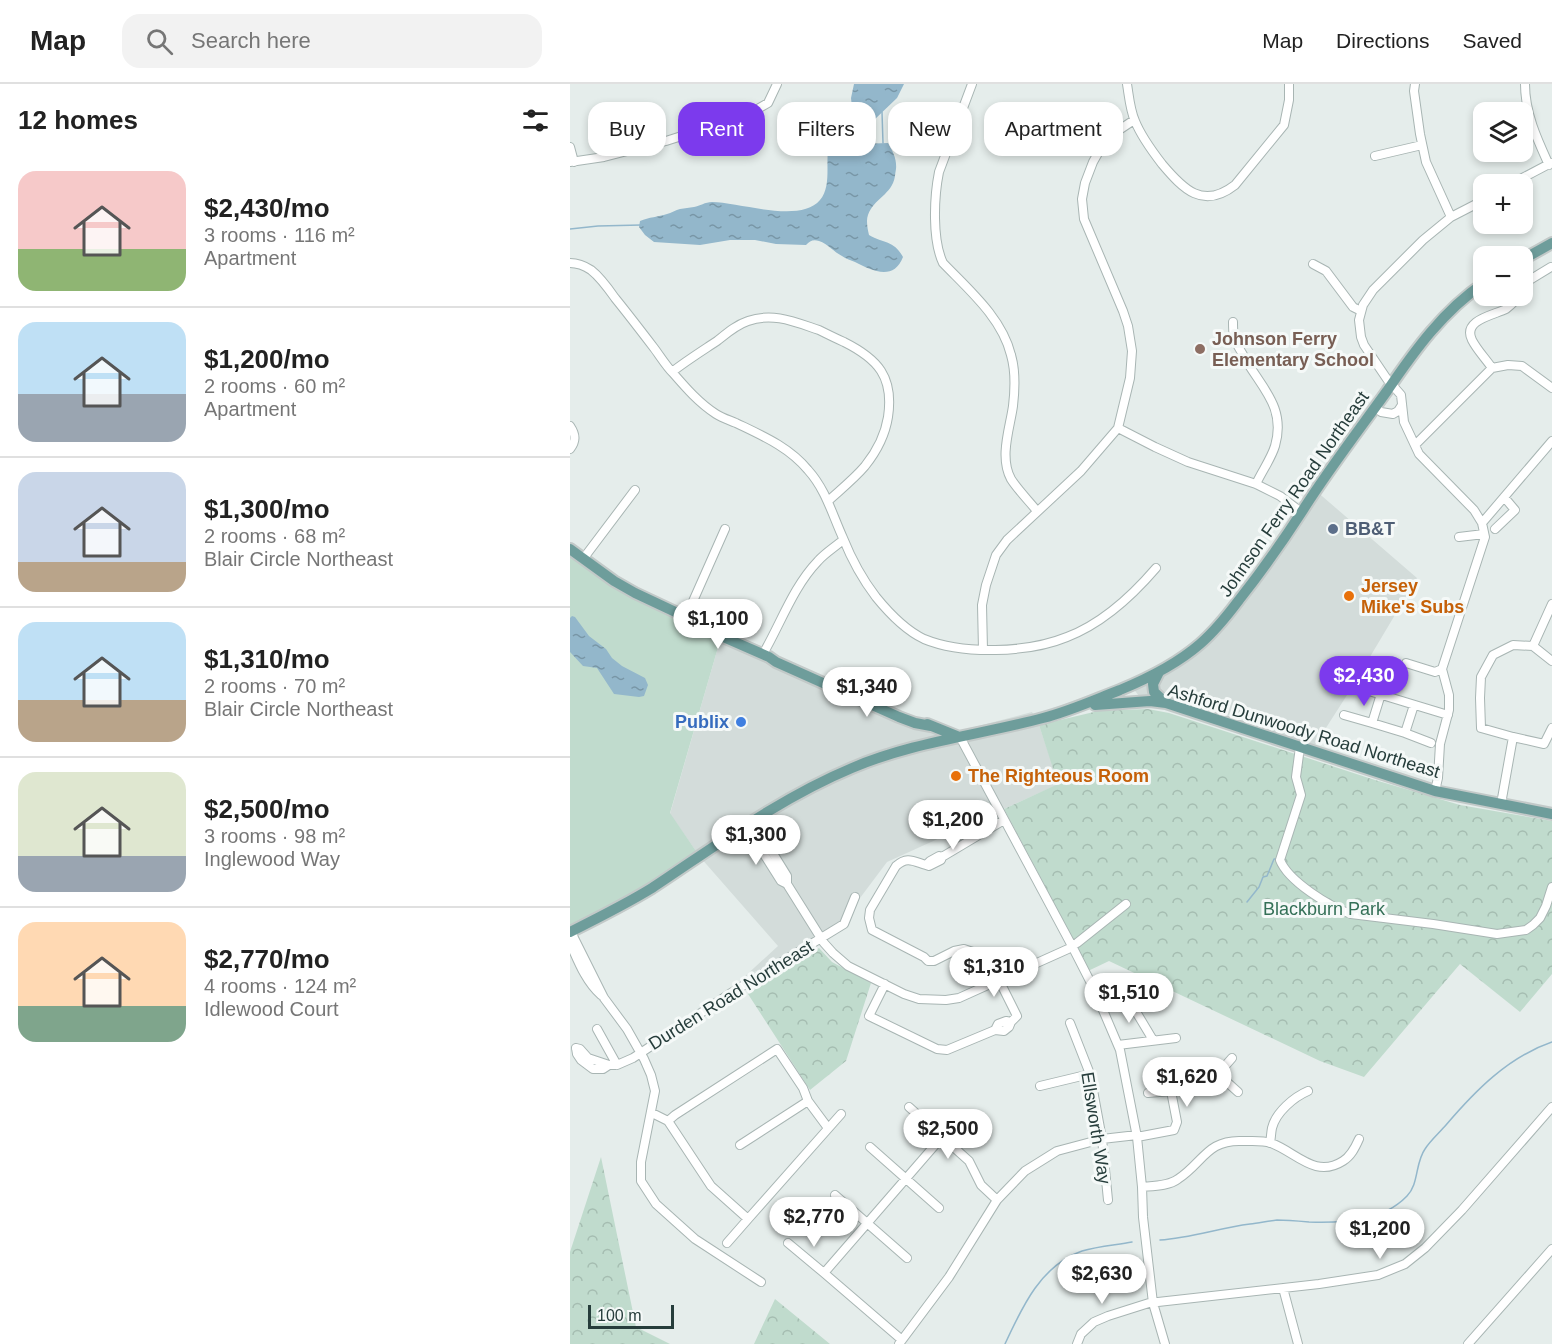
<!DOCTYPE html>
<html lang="en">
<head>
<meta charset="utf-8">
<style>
  body { margin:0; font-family:Arial,sans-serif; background:#f2f2f2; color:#222; height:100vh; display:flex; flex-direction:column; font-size:22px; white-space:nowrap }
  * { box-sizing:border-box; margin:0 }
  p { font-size:20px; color:#767676 }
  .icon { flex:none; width:33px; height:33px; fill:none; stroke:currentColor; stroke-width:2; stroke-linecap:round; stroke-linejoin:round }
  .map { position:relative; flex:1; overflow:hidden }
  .details { display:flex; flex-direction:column; background:#fff; width:570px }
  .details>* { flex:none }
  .top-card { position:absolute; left:18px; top:18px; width:570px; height:54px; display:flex; gap:12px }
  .buttons { position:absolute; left:903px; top:18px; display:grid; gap:12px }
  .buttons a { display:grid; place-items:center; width:60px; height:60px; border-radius:12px; background:#fff; box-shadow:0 3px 9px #0003; font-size:30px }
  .scale { position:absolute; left:18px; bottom:15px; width:86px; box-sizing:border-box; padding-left:6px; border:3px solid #263d3b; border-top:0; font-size:16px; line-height:21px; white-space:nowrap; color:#263d3b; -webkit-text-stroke:4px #f5f9f8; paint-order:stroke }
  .price { position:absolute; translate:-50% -51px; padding:0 14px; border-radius:21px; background:#fff; color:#222; font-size:20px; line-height:39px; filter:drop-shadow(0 2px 3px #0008) }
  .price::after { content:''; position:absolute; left:50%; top:36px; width:18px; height:14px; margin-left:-9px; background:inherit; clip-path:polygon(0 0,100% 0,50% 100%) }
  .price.current { background:#7c3aed; color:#fff }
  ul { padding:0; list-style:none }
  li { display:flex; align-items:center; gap:18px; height:150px; padding:0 18px }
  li+li { border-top:2px solid #e0e0e0 }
  li span { display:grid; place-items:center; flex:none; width:168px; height:120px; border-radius:18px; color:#555 }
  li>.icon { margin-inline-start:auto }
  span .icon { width:72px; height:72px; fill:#fffc; stroke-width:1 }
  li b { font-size:26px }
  h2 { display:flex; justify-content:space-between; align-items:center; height:72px; padding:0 18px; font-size:26px }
  .chip { padding:0 21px; border-radius:18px; background:#fff; box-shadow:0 3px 9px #0003; font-size:21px; line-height:54px }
  .chip.current { background:#7c3aed; color:#fff }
  header { display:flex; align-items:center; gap:36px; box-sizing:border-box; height:84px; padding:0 30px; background:#fff; border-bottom:2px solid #e0e0e0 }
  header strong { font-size:28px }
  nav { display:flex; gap:33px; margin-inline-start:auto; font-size:21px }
  .search { width:420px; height:54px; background:#f2f2f2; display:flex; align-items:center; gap:15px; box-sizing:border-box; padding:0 21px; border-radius:18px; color:#767676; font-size:22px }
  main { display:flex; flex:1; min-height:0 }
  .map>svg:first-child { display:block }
  .built { fill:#d3dcda }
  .grass { fill:#c0dbcd }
  .forest { fill:url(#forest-crowns) }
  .water { fill:url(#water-ripples) }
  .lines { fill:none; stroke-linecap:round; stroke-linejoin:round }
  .stream { stroke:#93b7cb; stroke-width:1.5 }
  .minor-casing { stroke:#a8b5b3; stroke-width:10 }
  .major-casing { stroke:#c2c9c8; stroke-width:14 }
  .minor { stroke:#fff; stroke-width:8 }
  .major { stroke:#6e9d9b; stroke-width:10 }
  .education-dot { fill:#8d6e63; stroke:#f5f9f8; stroke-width:2 }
  .service-dot { fill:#5c6f8a; stroke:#f5f9f8; stroke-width:2 }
  .food-dot { fill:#e8710a; stroke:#f5f9f8; stroke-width:2 }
  .shop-dot { fill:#3f7fe0; stroke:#f5f9f8; stroke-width:2 }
  .labels { text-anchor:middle; stroke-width:6; stroke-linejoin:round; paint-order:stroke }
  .education-label { font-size:18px; font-weight:bold; fill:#785e54; stroke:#f5f9f8; text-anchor:start }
  .street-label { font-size:18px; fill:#263d3b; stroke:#f5f9f8 }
  .service-label { font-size:18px; font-weight:bold; fill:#4e5e75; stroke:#f5f9f8; text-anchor:start }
  .food-label { font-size:18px; font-weight:bold; fill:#c56008; stroke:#f5f9f8; text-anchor:start }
  .shop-label { font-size:18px; font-weight:bold; fill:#366cbe; stroke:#f5f9f8; text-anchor:end }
  .park-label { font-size:18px; fill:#347057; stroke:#f5f9f8 }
</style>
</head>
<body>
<header>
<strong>Map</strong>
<div class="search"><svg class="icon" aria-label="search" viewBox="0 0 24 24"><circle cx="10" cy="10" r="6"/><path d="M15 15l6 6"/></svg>Search here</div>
<nav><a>Map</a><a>Directions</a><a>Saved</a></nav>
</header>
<main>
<section class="details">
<h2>12 homes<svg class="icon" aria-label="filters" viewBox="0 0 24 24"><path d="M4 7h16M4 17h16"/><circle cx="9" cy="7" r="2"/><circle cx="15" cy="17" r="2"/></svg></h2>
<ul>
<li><span style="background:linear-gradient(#f6c9c9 65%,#8fb573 0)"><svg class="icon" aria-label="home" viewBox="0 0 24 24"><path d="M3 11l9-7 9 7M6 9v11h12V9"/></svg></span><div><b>$2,430/mo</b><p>3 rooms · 116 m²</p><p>Apartment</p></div></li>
<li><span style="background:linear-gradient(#bfe0f5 60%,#9aa5b1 0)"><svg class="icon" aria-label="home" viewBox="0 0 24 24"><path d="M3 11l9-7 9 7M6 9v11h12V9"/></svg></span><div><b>$1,200/mo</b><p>2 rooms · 60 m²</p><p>Apartment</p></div></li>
<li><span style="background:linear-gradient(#c9d6e8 75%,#b9a48a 0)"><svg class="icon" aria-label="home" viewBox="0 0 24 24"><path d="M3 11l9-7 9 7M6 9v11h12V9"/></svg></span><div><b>$1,300/mo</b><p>2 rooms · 68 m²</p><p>Blair Circle Northeast</p></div></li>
<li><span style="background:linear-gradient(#bfe0f5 65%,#b9a48a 0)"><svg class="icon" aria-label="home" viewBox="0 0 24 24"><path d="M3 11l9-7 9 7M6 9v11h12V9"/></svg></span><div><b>$1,310/mo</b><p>2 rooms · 70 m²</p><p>Blair Circle Northeast</p></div></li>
<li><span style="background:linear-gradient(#dfe7d0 70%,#9aa5b1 0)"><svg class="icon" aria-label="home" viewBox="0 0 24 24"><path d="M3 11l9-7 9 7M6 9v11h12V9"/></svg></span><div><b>$2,500/mo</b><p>3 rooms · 98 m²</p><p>Inglewood Way</p></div></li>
<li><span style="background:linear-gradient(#ffd9b3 70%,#7fa58c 0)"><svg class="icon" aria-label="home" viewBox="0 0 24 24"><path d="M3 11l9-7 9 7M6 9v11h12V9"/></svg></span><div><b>$2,770/mo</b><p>4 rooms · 124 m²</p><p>Idlewood Court</p></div></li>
</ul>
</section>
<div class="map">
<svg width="982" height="1260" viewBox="0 0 982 1260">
  <defs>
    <pattern id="forest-crowns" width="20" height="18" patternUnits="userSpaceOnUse" patternTransform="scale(1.5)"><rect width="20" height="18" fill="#c0dbcd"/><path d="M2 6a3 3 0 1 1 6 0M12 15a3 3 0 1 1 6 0" fill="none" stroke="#a5bdb1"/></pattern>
    <pattern id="water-ripples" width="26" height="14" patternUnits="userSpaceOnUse" patternTransform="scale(1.5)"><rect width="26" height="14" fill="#93b7cb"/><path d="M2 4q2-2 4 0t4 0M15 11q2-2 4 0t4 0" fill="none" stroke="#7896a6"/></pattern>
  </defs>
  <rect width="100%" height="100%" fill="#e5edeb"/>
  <path class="built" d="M745,406L847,494L779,608L745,661L634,623L600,614L570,613L560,601L583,588L648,538Z
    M151,553L328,631L389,647L462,628L469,641L489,700L317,778L287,818L279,836L172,895L208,862L130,773L100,730Z"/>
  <path class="grass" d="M0,467L151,553L100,729L130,773L79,813L0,849Z"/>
  <path class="forest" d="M578,625L599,629L805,696L890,721L982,737V890L950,928L890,880L794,993L750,977L539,877L518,887L500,849L434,725L488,700L469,641L528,627Z
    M249,864L262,878L301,899L276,977L240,1006L178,910Z
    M31,1073L66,1243L100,1260H0V1168Z
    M205,1215L260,1260H184Z"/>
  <path class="water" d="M284,0H334L327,14L303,37L289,38L283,33L281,14Z
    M318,59C323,68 327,75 326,85C325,90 325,95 323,99C317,113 298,119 297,137C297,142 298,147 299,151C314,160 324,156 333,173C324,197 302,187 285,178C281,176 276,175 272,172C264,168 258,160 249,157C243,155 240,157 236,161L206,160L185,156H160L130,161L84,158L75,151L69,143L70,137C79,133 88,133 97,130C101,129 106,126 110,125C115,124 119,124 124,123C130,122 135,118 142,118C169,118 230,140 250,116C261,103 256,82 258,66L265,61Z
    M2,532L5,533L19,552L36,565L42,574L52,582L75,594L78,601L74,612L69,613L44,610L27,584L13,582L0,568V534Z"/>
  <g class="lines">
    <path class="stream" d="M312,28L313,59
      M0,145L28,142L71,141
      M677,818L689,803L693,793L697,792L704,775H706
      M590,1156C621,1154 649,1144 680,1140C689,1139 698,1137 707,1136C717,1136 728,1137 739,1138C773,1139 812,1138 837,1112C849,1100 845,1079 855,1065C860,1057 869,1049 876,1041C905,1007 938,973 982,958
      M435,1260C452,1223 471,1181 512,1167C528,1162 546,1161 562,1158"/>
    <g class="minor-casing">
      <path id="minor" d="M402,0L369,88C364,113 362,156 373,179C399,206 432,234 441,271C446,288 445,305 443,322C440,344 429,373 441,395C448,406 459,417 467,427
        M557,0C559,12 560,26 565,37C571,52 582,67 592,80C613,105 633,126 665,101L714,41L719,16V0
        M845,0L844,7L850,50L856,78L881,133
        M955,0C955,29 967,55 979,81
        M174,32L181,57
        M0,63L4,78
        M805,72L852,61
        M0,78L34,73L96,57L177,31L198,19L207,0
        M941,100L981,79
        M0,179C8,179 15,182 21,186C30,193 38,204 45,214C58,230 71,247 84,264C90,272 96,282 103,289C116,304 129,319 146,330C152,334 159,336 166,339C193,352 219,363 238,386C256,406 262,430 273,454C281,474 293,496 306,513C319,529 335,546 354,555C393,571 458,569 497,553C531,540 562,512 586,484
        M743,180L756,187L783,223L791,227
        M953,200L981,183
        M663,238C663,243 663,248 664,252C665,258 669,264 672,269C688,301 717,321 705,362C701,375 692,387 686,400
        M922,284C916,275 907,266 902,256C892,236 924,231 936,225C941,221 946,217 949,212
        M102,288C116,277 132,267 147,257C157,249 166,241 178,237C203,228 225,238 249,246C257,250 265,254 274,258C308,275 324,293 318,333C315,352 307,367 295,382C284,395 270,406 258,417
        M805,323L811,328L823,330L828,327L832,321
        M0,342C6,351 6,357 0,365
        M548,344L585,363L618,378L686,400L710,412L731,428
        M845,361L922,284L938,281L952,282L982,304
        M912,439L982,357
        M925,445L945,426L934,413
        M889,453L914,450
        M13,475L65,406
        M982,520L963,562L943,561L923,571L911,593L910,614L911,644L943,653L974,660L982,644
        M116,533L155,445
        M963,562L982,577
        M413,566L412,521L416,501L426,471L437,456L511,387L548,344L560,294L562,267L558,242L553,227L514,135L512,115L515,99L523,78L532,62L543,50L564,36
        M193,570C211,539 223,503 248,477C255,469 265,463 273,456
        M836,579L865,588L872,585
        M789,604L878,631
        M774,631L802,639L811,610
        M802,639L835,649L844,621
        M835,649L861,659
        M390,653L502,862L524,905L550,966L567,1053L572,1103L573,1133L583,1219L595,1260
        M730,663L726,693L731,711L710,776C718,797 760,823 781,830L863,840L927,850L956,846L963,841L970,834L976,822L982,803
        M865,707L868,694L870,660L879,626V611L872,585L915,453L912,439L904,426L849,370L834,338L831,311L817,295L794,261L791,253L789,236L793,221L803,206L853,156L881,133L914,116
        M931,720L943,653
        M183,737L217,792V800
        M176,742L211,797L217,800L254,859L263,869L278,882L334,910L349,915L376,916L389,914L498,865L507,859L556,820
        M158,754L173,752L183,754
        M369,772L372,773L371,776L359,782L356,781L360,777Z
        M372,773L434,736
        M1,848L34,914L57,945L74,975L81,991L85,1007L71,1078V1097L86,1120L125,1155L191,1198
        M0,859C8,877 16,898 31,911
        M315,900L299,932L367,965L377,966L425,946L434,947L439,943L441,938L447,932L432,902L424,879L415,872L394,865L384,867L364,877H358L354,873L302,846L299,834L300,826L326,782C337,772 343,777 356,781
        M559,912L562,921L583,956
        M500,939L520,990L532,1055L538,1116
        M27,945L47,981
        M425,946L428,940L436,937L441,938
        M548,961L606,954
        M6,964L7,970L11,976L23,985H33L39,981H47L63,974L161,909L274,840L285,813
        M6,964L10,965L18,974L39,981
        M648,990L668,1008
        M470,1002L520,990
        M578,1009L601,1007
        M339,1023L399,1077L411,1101L427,1116
        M82,1029L98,1037L141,1102L178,1135L271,1030
        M98,1037L105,1031L207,965L233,1004L238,1017L258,1044
        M567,1053L604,1046L607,1038L601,1007L641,998L662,974
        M700,1059C701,1054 701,1049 702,1044C706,1028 724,1013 738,1007
        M170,1061L238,1017
        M300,1063L369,1124
        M572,1103C583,1102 599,1102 608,1095C633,1079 637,1055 673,1057C682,1057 693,1056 701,1059C726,1068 745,1095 773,1077C781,1072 785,1064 789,1055
        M265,1111L337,1174
        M157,1159L178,1135
        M218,1159L254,1189
        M713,1204L728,1260
        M332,1256L254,1189L372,1053
        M329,1260L379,1193L427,1116L455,1087L487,1067L532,1055L567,1051
        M507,1260L511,1250L524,1238L538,1232L579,1219L749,1200L808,1191L835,1180L855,1164L892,1126L982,1023
        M898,1260L982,1165"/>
    </g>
    <g class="major-casing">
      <path id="major" d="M952,176L982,159
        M0,465L44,497L65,509L116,533L151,552L199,573L206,578L329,633L345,639L361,642
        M589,588L583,600L584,608L596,619
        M525,621L580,617L596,619L865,707L982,730
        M357,640L389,653
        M0,848C28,834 56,820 82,804C147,761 210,714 282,684C342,658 410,651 473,634C500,627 524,616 550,606C579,594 607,580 630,560C645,547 657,532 669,516C692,487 713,457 733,426C759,385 789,346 817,307C845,266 873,227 914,199"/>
    </g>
    <use href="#minor" class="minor"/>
    <use href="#major" class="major"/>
  </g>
  <circle class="education-dot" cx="630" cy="265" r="6"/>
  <circle class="service-dot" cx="763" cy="445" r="6"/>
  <g class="food-dot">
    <circle cx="779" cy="512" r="6"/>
    <circle cx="386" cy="692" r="6"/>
  </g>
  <circle class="shop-dot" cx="171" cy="638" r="6"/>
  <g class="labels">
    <g class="education-label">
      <text x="642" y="261">Johnson Ferry<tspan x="642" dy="21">Elementary School</tspan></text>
    </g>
    <g class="street-label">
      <text transform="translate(724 410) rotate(-55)" y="6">Johnson Ferry Road Northeast</text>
      <text transform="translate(734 647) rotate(17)" y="6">Ashford Dunwoody Road Northeast</text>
      <text transform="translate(161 911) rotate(-32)" y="6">Durden Road Northeast</text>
      <text transform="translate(526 1044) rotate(81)" y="6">Ellsworth Way</text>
    </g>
    <g class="service-label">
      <text x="775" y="451">BB&amp;T</text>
    </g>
    <g class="food-label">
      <text x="791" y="508">Jersey<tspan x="791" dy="21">Mike's Subs</tspan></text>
      <text x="398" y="698">The Righteous Room</text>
    </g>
    <g class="shop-label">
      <text x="159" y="644">Publix</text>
    </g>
    <g class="park-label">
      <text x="754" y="831">Blackburn Park</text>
    </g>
  </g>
</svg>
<div class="buttons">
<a><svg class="icon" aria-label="layers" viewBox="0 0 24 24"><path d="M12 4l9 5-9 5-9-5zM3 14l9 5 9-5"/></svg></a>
<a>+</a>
<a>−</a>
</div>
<div class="scale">100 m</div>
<b class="price" style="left:148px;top:566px">$1,100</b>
<b class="price current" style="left:794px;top:623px">$2,430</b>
<b class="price" style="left:297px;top:634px">$1,340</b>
<b class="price" style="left:383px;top:767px">$1,200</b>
<b class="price" style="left:186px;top:782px">$1,300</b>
<b class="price" style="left:424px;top:914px">$1,310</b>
<b class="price" style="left:559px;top:940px">$1,510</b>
<b class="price" style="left:617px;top:1024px">$1,620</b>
<b class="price" style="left:378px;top:1076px">$2,500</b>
<b class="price" style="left:244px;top:1164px">$2,770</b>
<b class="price" style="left:810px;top:1176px">$1,200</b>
<b class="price" style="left:532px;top:1221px">$2,630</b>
<div class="top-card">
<a class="chip">Buy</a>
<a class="chip current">Rent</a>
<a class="chip">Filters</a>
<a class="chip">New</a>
<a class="chip">Apartment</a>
</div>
</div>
</main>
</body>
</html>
